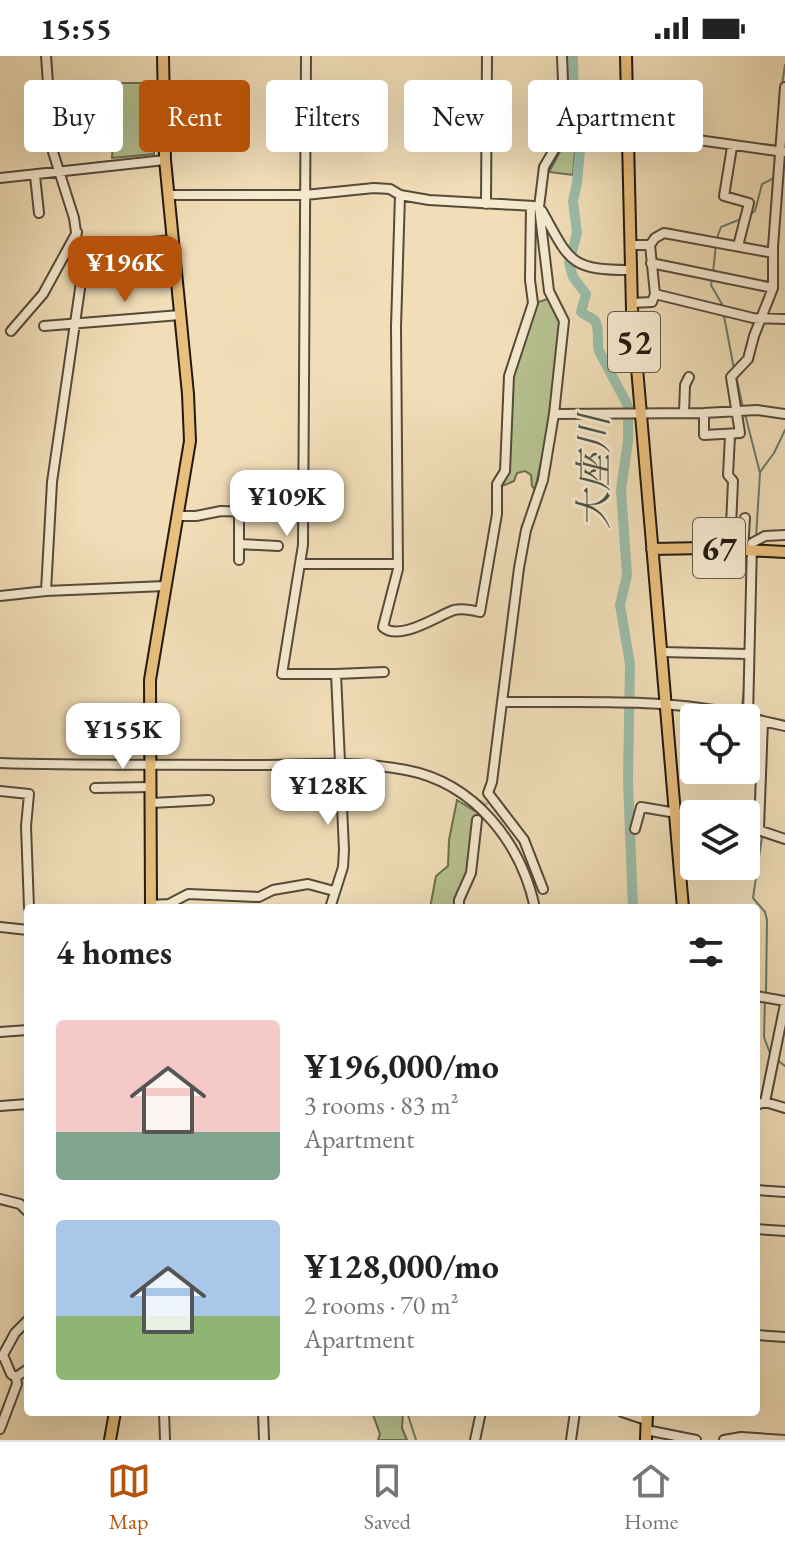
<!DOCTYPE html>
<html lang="en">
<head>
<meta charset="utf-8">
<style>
  body { margin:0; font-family:"EB Garamond","Noto Serif JP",serif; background:#f2f2f2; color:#222; height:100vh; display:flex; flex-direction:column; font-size:30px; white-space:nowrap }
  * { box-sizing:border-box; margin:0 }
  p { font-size:26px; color:#767676 }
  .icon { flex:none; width:44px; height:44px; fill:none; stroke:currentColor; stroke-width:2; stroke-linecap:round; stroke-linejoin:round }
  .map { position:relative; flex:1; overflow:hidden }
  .panel { position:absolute; left:24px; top:848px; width:736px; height:512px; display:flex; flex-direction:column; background:#fff; border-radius:8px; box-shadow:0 8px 32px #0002 }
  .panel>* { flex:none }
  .guide { position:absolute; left:24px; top:24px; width:738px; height:72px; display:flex; gap:16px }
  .fabs { position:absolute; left:680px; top:648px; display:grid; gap:16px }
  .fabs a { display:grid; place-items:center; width:80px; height:80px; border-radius:8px; background:#fff; box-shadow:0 8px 32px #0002; font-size:40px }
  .price { position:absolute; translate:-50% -68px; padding:0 18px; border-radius:16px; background:#fff; color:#222; font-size:26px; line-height:52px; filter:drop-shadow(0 2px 4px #0008) }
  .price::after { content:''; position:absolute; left:50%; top:48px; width:24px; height:18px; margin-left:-12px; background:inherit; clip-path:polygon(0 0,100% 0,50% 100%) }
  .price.active { background:#b45309; color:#fff }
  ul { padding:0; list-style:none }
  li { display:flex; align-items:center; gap:24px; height:200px; padding:0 32px }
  li span { display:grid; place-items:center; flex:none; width:224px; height:160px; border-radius:8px; color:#555 }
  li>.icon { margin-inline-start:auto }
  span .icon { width:96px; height:96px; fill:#fffc; stroke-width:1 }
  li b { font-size:34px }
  h2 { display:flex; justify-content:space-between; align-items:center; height:96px; padding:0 32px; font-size:34px }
  .chip { padding:0 28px; border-radius:8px; background:#fff; box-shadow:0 8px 32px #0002; font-size:28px; line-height:72px }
  .chip.active { background:#b45309; color:#fff }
  .status { display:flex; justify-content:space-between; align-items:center; height:56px; padding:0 40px; background:#fff; direction:ltr }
  .status svg { height:22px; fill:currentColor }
  .menu { display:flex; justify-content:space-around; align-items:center; height:112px; border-top:2px solid #e0e0e0; background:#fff; font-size:22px; color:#767676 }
  .menu a { display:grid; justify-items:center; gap:4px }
  .menu .active { color:#b45309 }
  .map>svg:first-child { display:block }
  .green { fill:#b7c291; stroke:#6c6e50; stroke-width:2 }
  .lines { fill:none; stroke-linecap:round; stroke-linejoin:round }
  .stream { stroke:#6b7b6c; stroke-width:2 }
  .river { stroke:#9bbdaa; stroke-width:10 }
  .minor-tunnel { stroke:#c8b796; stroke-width:8; stroke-dasharray:8 4; stroke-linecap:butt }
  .minor-casing { stroke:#564a39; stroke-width:12 }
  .major-casing { stroke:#22190f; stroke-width:14 }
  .minor { stroke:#f6ead1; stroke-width:8 }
  .major { stroke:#e8bf7c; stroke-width:10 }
  .labels { text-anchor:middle; stroke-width:6; stroke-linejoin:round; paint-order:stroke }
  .shield { fill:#f6ead1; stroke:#625849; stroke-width:2 }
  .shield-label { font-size:34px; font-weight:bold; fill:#22190f }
  .water-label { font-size:38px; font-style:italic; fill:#4c5245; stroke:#f6ead1 }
</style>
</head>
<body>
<div class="status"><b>15:55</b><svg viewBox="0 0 49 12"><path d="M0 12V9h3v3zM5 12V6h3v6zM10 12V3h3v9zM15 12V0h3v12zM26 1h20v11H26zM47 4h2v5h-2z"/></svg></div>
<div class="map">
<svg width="785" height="1384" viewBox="0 0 785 1384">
  <rect width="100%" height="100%" fill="#f1deb8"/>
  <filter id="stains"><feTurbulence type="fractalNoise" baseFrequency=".0025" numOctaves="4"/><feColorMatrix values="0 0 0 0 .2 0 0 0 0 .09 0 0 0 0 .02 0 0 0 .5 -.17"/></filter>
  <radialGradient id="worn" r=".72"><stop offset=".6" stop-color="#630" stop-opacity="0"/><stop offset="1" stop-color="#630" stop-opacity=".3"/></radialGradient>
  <path class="green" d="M116,27H153L154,98L112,102Z
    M569,79L576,83L573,119L549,116Z
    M550,242L562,267L551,358L535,434L532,430L531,419L525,415L517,417L514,425L500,431L511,324L536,247Z
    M457,744L478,757L470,817L457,852H430L436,820L448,810L449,784Z
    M372,1356H403L402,1372L407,1384H378L380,1378Z"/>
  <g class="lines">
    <path class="stream" d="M782,29L785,9
      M747,161L755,155L762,128L774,122L775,115
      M717,182L721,171L741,163
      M713,217L716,188
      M712,224L711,229L723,250
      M724,260L734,313
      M736,319L743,352
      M745,358L760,417L756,482
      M760,416L774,397L785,374
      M741,657L745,627
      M736,714L756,716
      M762,781L753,842L765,856L767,864L766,937
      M765,943L764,981L771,1000
      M776,1003L785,1010
      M407,1356L416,1384"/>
    <path class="river" d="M573,0L574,49L581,82L577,127L573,145L577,177L569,207L573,221L586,238L581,256C585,259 589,261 593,263C601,269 596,286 599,295L628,350V385L621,434L627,519L620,549L630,608L628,724L633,852"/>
    <path class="minor-tunnel" d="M477,764L488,737"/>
    <g class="minor-casing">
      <path id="minor" d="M46,0L53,96L74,162L82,219L52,426L46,535
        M306,0L303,489L282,618H336L344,794L343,811L330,852
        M562,0L565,75L544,111L539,151L549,235L564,265L554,358L704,357L757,354L785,358
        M627,74L784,96
        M732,91L724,140L749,147L738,190
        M35,120L39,157
        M0,122L165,104
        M168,139H305L374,132L390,133L400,139L429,144L534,150
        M400,139L396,271L398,513L383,571C399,586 437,560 454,554C462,552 472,554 480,556L497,458V428L505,415L509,320L533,247L530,224L531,150
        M486,148L487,0
        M542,155C570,205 569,214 630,214
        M630,189H650L655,182L664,177L773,197
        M650,189L655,238L753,262L785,263
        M100,191L172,184
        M651,207L773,232
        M631,247L652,246L655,238
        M44,270L180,259
        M11,275L43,238L77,176
        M684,357L685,329L689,321
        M704,357V379L740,377L731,321L748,303L754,280L773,232V191L785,31
        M554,358L543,424L526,474L519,512L502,646C584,647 669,641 748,661L752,487L765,480L785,479
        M730,380L728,419L733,425L730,493
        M178,460H196L221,455L303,458
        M239,488L278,490
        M743,494L745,462
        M239,504V456
        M302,508H398
        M0,540L46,535L165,530
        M661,596L748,598
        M336,618L384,616
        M502,646L492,726L488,737L524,784L543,833
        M748,661L763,665L759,772
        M763,665L785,670
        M0,707C83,710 166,708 249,709C300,709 355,704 406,714C475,727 521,787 535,852
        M95,732L151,731
        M0,735L29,738L26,770L29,852
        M151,747L209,744
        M746,770L785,783
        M635,773L641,751L694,760
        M151,849L169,848L188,838L259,841L273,834L308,828L334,835
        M459,852V844L471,817L477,764
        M0,871L28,874
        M756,940L785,945
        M0,976L28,974
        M765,1046L785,1052
        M756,1049L765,1046L785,948
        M0,1050L28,1048
        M756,1134L785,1136
        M0,1143L20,1148L28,1156
        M756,1173L785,1175
        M756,1279L785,1281
        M3,1299L11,1318L16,1321L28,1313
        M0,1300L3,1299L15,1277L28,1264
        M164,1356L165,1384
        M263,1356L264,1384
        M622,1356L646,1364
        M0,1373L17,1328L16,1321
        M646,1374L696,1384
        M475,1384L481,1356
        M571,1384L575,1356
        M724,1384L741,1381L785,1384"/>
    </g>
    <g class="major-casing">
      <path id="major" d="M626,0L632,253L683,852
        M652,493L705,492L785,496
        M151,852L150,624L190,385L188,338L165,104L163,0
        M110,1384L115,1356
        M646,1384L647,1356"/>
    </g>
    <use href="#minor" class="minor"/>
    <use href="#major" class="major"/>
  </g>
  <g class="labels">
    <g class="shield">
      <rect x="608" y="256" width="52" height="60" rx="6"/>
      <rect x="693" y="462" width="52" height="60" rx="6"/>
    </g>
    <g class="shield-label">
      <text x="634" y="298">52</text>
      <text x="719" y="504">67</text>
    </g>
    <g class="water-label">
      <text transform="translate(594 416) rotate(-90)" y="13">大座川</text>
    </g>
  </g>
  <rect width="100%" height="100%" filter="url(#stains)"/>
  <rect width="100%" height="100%" fill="url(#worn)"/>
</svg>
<div class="fabs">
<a><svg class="icon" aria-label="locate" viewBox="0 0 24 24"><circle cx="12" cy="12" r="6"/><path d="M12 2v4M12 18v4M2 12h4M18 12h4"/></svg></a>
<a><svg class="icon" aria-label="layers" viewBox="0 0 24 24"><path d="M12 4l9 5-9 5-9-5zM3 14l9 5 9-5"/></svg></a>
</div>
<b class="price active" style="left:125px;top:248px">¥196K</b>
<b class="price" style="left:287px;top:482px">¥109K</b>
<b class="price" style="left:123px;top:715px">¥155K</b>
<b class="price" style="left:328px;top:771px">¥128K</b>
<div class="guide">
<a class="chip">Buy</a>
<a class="chip active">Rent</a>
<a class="chip">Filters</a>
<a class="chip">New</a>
<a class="chip">Apartment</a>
</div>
<section class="panel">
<h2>4 homes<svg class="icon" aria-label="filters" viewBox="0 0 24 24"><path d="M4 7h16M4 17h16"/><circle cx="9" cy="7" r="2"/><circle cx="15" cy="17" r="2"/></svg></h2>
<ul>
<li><span style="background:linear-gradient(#f6c9c9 70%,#7fa58c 0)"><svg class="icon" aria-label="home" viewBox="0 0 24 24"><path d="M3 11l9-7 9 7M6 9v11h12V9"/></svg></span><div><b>¥196,000/mo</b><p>3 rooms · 83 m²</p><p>Apartment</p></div></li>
<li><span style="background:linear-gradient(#a9c7e8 60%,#8fb573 0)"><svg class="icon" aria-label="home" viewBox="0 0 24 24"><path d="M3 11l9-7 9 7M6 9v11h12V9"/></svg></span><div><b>¥128,000/mo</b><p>2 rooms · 70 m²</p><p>Apartment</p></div></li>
</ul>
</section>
</div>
<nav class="menu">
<a class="active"><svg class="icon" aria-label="map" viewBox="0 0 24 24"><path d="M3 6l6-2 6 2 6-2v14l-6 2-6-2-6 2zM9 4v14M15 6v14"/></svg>Map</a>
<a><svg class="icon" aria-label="saved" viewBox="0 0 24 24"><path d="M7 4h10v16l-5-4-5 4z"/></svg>Saved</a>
<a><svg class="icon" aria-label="home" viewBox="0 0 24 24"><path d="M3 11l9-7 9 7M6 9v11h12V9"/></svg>Home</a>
</nav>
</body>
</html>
